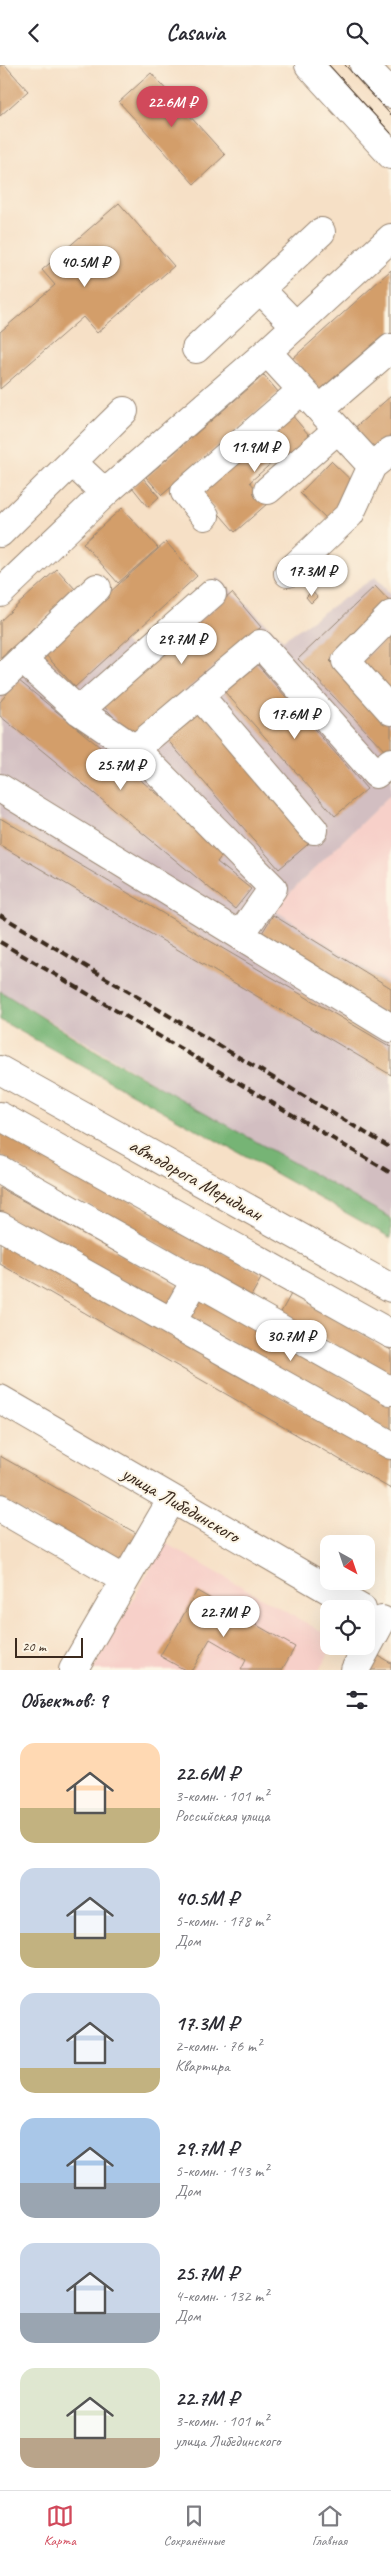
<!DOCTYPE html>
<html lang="ru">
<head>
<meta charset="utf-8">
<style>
  body { margin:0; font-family:Caveat,sans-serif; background:#f7f7f7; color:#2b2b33; height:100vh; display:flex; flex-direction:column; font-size:19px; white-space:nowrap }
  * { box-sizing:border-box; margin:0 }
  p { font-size:16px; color:#7c7c81 }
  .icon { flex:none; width:28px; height:28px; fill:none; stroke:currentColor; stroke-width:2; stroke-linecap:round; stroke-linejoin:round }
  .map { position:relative; height:1605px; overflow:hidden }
  .details { display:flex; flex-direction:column; background:#fff; flex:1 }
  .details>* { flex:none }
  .needle { width:32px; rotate:140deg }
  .fabs { position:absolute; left:320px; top:1470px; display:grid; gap:10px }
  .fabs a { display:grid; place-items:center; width:55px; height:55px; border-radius:10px; background:#fff; box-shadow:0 5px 20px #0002; font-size:25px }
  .scale { position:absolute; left:15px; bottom:12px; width:68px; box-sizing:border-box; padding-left:5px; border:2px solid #3b2a1e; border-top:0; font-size:14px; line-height:18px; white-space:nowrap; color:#3b2a1e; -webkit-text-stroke:4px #fcf5e5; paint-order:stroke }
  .price { position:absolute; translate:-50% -42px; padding:0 11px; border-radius:18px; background:#fff; color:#222; font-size:16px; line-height:32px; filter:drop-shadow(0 1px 2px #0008) }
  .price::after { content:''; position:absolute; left:50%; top:30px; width:15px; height:11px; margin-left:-8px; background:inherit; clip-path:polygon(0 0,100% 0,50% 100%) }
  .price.current { background:#d1495b; color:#fff }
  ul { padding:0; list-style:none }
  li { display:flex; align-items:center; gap:15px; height:125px; padding:0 20px }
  li span { display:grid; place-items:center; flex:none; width:140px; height:100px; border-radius:15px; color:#555 }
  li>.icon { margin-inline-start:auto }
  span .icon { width:60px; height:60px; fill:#fffc; stroke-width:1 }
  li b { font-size:21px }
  h2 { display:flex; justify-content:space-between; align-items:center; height:60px; padding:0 20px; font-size:21px }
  header { display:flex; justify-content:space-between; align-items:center; height:65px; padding:0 20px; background:#fff; font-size:22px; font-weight:700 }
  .menu { display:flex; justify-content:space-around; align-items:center; height:70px; border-top:1px solid #e1e1e2; background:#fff; font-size:14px; color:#7c7c81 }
  .menu a { display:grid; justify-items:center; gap:2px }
  .menu .current { color:#d1495b }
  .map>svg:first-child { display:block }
  .built { fill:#f7d0c9 }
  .industrial { fill:#d2bec1 }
  .forest { fill:#76b475; stroke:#586f4a }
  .building { fill:#d39e6a }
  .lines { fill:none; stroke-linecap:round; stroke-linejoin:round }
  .minor-casing { stroke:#988572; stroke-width:30 }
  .major-casing { stroke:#988572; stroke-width:30 }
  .minor { stroke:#fff; stroke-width:28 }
  .major { stroke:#fff; stroke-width:28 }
  .tram { stroke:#3b2a1e; stroke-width:1 }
  .rail { stroke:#3b2a1e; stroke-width:4; stroke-dasharray:8 4; stroke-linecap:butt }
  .labels { text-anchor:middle; stroke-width:4; stroke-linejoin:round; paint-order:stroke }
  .street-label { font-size:20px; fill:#3b2a1e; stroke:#fcf5e5 }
</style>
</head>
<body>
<header><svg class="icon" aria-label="back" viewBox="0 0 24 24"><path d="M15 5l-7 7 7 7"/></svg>Casavia<svg class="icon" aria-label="search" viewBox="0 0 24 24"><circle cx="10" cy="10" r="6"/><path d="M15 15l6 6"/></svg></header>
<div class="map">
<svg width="391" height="1605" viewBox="0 0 391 1605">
  <rect width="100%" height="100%" fill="#fcf5e5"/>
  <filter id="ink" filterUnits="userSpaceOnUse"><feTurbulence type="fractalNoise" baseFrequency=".02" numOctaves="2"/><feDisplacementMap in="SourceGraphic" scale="10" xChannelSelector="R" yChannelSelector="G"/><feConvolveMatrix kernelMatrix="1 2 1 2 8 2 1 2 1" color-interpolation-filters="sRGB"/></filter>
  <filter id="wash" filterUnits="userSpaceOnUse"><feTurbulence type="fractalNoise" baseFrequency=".0096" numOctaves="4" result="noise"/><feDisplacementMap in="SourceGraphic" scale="20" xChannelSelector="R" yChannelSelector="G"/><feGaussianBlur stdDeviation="1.12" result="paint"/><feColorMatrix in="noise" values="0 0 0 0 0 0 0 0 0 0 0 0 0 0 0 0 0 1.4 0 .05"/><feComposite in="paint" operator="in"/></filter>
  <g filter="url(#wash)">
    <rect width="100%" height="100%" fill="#f6e0c6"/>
    <path class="built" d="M391,729V920L273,844Z
      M165,1478L329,1571V1581H333L319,1605H93Z"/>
    <path class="industrial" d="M375,512L391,530V729L273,844L391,920V1160L0,926V597L80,528L135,588L218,513L283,575Z"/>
    <path class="forest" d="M0,926L98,987L391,1153V1173L0,955Z"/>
    <g id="blocks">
      <path class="building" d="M0,0H5L28,26L0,51Z
        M151,8L225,90L194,119L119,37Z
        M119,138L174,201L97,268L83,252L0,324V267L55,220L42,205Z
        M391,205V273L326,331L292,294Z
        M264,310L279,328L162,430L146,412Z
        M391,331V371L370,389L351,366Z
        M291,349L315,377L283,405L275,395L250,417L268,438L235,467L200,427Z
        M331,396L359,423L328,455L300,428Z
        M143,413L159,432L148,442L132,422Z
        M122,443L158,483L118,518L83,478Z
        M166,477L197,511L75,622L43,587Z
        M57,504L76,525L0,593V556Z
        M375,521L391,538L330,596L391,660V684L387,688L298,594Z
        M312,526L317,532L311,538L306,532Z
        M232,528L261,562L131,672L102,639Z
        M391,570V624L386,628L359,598Z
        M256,598L367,724L335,751L224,626Z
        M18,615L226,785L217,797L251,824L235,844L0,651V637Z
        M199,642L314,774L279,804L165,672Z
        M0,753L391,982V1010L0,780Z
        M273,850L391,923V954L259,873Z
        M0,1063L263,1210L251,1231L0,1091Z
        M0,1123L179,1222L167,1243L0,1148Z
        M0,1174L391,1394V1424L0,1199Z
        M197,1229L391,1340V1368L187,1252Z
        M291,1229L391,1285V1312L280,1249Z
        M0,1391L143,1472L124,1505L0,1434Z
        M197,1526L295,1582L282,1605H241L246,1595L210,1574L192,1605H185L160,1591Z
        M375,1589L391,1598V1605H366Z"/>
    </g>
  </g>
  <g filter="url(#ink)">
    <use href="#blocks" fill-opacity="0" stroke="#988572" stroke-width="1"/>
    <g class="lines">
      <g class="minor-casing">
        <path id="minor" d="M260,224L296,261
          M196,284L321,167
          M267,287L372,401L391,386
          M320,344L391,283
          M72,397L105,428
          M268,425L338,364
          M205,451L185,427L302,325
          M0,468L124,346
          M288,508L350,449L372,401
          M0,528L105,428L267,287L391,173
          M391,550L346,596L391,646
          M22,594L79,646L135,684L273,823L240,870
          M0,615L97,523
          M199,630L314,765
          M79,646L212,529
          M135,684L260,579L376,709L391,697
          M0,723L391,963
          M0,1105L391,1326
          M0,1161L391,1380
          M172,1257L196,1214
          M0,1334L362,1544
          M0,1443L125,1515
          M73,1605L172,1434
          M355,1605L382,1555"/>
      </g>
      <g class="major-casing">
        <path id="major" d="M309,0L391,90
          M364,0L391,29
          M0,1005L391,1223
          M0,1051L391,1269"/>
      </g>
      <use href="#minor" class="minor"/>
      <use href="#major" class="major"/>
      <path class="tram" d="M329,0L391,68
        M345,0L391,50"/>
      <path class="rail" d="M0,850L391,1083
        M0,877L391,1108"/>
    </g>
  </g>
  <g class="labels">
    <g class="street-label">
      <text transform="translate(196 1114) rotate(29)" y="7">автодорога Меридиан</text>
      <text transform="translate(181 1439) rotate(30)" y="7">улица Либединского</text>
    </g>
  </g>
</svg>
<div class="fabs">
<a><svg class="needle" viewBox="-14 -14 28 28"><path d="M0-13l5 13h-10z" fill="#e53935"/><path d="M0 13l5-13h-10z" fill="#7c7c81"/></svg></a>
<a><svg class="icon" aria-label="locate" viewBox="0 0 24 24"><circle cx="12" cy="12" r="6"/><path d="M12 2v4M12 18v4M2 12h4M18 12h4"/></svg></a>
</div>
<div class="scale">20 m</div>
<b class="price current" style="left:172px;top:63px">22.6M ₽</b>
<b class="price" style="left:85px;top:223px">40.5M ₽</b>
<b class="price" style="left:255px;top:408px">11.9M ₽</b>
<b class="price" style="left:312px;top:532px">17.3M ₽</b>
<b class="price" style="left:182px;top:600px">29.7M ₽</b>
<b class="price" style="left:295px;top:675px">17.6M ₽</b>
<b class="price" style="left:121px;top:726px">25.7M ₽</b>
<b class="price" style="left:291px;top:1297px">30.7M ₽</b>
<b class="price" style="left:224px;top:1573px">22.7M ₽</b>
</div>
<section class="details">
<h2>Объектов: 9<svg class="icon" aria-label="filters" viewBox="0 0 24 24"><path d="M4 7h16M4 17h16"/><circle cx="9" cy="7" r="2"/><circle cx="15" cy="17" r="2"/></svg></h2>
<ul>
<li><span style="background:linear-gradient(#ffd9b3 65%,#c2b280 0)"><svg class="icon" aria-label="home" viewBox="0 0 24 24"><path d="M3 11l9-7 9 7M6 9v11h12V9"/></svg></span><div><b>22.6M ₽</b><p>3-комн. · 101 m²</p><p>Российская улица</p></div></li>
<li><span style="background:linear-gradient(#c9d6e8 65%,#c2b280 0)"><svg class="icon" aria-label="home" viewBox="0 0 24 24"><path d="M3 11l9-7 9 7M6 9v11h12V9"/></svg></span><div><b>40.5M ₽</b><p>5-комн. · 178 m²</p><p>Дом</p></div></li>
<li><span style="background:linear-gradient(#c9d6e8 75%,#c2b280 0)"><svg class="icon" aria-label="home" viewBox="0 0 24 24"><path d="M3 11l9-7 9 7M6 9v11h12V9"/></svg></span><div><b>17.3M ₽</b><p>2-комн. · 76 m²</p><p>Квартира</p></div></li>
<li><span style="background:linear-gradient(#a9c7e8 65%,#9aa5b1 0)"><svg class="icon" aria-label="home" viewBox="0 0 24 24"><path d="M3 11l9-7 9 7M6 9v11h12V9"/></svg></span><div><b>29.7M ₽</b><p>5-комн. · 143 m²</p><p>Дом</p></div></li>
<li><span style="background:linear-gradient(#c9d6e8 70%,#9aa5b1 0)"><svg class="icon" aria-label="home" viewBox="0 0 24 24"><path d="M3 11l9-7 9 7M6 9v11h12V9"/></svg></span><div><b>25.7M ₽</b><p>4-комн. · 132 m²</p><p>Дом</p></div></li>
<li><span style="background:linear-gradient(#dfe7d0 70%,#b9a48a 0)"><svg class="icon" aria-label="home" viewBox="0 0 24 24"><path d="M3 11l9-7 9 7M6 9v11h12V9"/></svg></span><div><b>22.7M ₽</b><p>3-комн. · 101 m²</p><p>улица Либединского</p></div></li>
</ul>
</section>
<nav class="menu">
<a class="current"><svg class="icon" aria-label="map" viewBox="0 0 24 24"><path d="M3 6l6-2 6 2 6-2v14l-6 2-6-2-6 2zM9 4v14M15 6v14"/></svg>Карта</a>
<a><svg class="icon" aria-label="saved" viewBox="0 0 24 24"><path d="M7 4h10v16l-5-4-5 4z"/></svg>Сохранённые</a>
<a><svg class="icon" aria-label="home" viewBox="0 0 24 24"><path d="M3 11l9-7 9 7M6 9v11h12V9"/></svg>Главная</a>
</nav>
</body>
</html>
